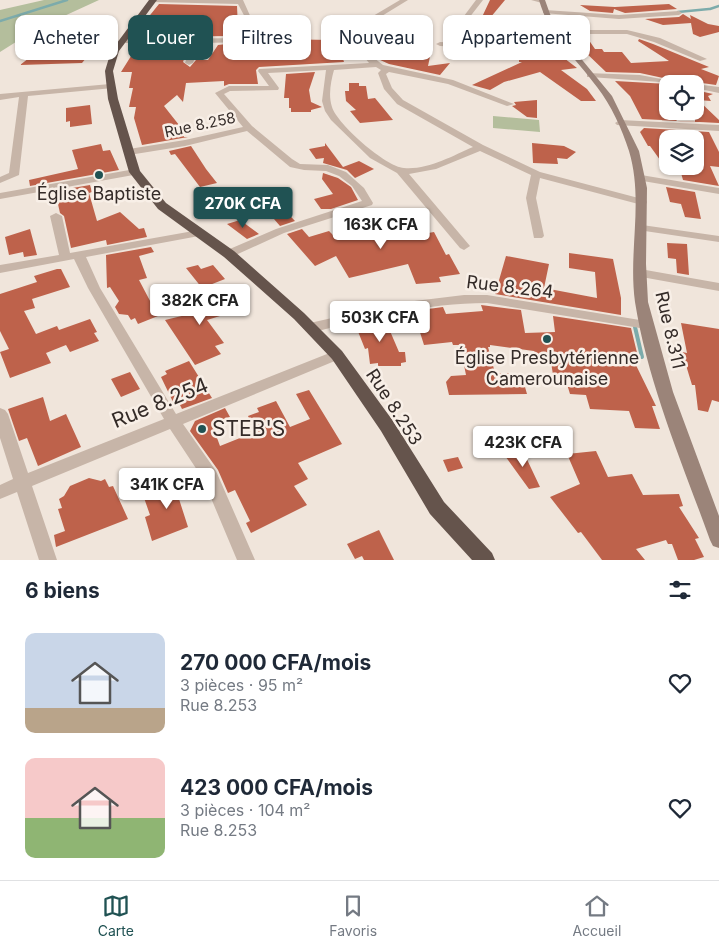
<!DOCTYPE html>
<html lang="fr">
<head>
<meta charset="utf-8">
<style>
  body { margin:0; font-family:Inter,sans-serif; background:#f2f2f3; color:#1f2937; height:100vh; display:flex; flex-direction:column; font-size:19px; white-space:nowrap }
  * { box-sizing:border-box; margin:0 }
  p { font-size:16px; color:#747a83 }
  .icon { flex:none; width:28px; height:28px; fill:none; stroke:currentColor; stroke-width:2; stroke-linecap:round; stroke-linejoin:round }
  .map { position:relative; height:560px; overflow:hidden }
  .details { display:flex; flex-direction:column; background:#fff; flex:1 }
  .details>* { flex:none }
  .hud { position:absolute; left:15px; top:15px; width:690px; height:45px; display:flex; gap:10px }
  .tools { position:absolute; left:659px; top:75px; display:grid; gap:10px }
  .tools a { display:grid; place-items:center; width:45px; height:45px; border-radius:10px; background:#fff; box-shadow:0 1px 4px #0004; font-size:25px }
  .price { position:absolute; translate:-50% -42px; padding:0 11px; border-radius:5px; background:#fff; color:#222; font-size:16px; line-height:32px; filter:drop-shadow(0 1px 2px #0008) }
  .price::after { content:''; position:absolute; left:50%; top:30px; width:15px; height:11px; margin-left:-8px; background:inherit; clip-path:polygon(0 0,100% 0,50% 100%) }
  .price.active { background:#205253; color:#fff }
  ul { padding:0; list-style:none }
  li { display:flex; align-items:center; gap:15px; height:125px; padding:0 25px }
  li span { display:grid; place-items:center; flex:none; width:140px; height:100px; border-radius:10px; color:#555 }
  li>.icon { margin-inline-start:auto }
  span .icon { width:60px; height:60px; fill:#fffc; stroke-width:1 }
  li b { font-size:21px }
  h2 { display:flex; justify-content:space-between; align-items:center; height:60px; padding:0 25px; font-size:21px }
  .pill { padding:0 18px; border-radius:10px; background:#fff; box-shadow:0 1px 4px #0004; font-size:18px; line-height:45px }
  .pill.active { background:#205253; color:#fff }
  .menu { display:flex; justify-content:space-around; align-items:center; height:70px; border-top:1px solid #e0e1e3; background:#fff; font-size:14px; color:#747a83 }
  .menu a { display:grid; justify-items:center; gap:2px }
  .menu .active { color:#205253 }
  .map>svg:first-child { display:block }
  .green { fill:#b4be9c }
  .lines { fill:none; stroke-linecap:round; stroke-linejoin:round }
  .stream-far1 { stroke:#7cabab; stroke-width:2.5 }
  .stream { stroke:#7cabab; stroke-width:4 }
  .building { fill:#be624b }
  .minor { fill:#c7b5a8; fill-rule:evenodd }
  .secondary { fill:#9b8479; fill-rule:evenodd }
  .trunk { fill:#65544c; fill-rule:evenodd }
  .poi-dot { fill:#205253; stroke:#f8efe7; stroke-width:2 }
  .labels { text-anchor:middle; stroke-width:5; stroke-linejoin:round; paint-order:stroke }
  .far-street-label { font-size:15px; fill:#342b28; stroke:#f8efe7 }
  .poi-label { font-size:18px; fill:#342b28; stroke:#f8efe7 }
  .street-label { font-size:18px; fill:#342b28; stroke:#f8efe7 }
  .near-street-label { font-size:21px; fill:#342b28; stroke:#f8efe7 }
  .near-poi-label { font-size:21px; fill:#342b28; stroke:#f8efe7; text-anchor:start }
</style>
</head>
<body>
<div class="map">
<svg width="719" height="560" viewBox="0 0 719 560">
  <rect width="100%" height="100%" fill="#f0e5db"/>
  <path class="green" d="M44,0H99L38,28L0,52V10Z
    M493,116L539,120L540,132L493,128Z"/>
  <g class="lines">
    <path class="stream-far1" d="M710,9L719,6
      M678,12L709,9
      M0,21L67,0"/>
    <path class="stream" d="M635,327L642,357"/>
  </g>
  <path class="building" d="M490,0H505L490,18L482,17Z
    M159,4L237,6L238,28H233L229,36L143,37L148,30H138Z
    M669,4L677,9L625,13L614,9L613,13L590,11L580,5L615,7Z
    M683,14L691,19L690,15L708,24L719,26V32L700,37L693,34L691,23L663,25L645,19L679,17Z
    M388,18L411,22L400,31L422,34L406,51L431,52L428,66L450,63L440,75L389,64L378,59L370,53L368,49L369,47L358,35Z
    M99,30L90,47H95L82,63L20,65L64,31Z
    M576,36H586L595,49H602L604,52H622L631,63L669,61L638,41L639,39L653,44L709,67L701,69L719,76L716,85L695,82L691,84L640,73L606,72L583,50Z
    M270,39L332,40L323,55L339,46L344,62L259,67L256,70L258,84H229L224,86V81L186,83L183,102L177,95L164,106L179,125L178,131L184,130V137H188L142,145L134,118L136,107H129L133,88H129L132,72H121L138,45H189L183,62L190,67L196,60H208L218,45L227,44L224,54L266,56Z
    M547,45L577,68L561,70L587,89L596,101H581L540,72L504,82L490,90L472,85L522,62H519V50Z
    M315,72L309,90L311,102L322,107L311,110V112H291V108H289V98H284L286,74Z
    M615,81L668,84V111H671L677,121L695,122V90L713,94L708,96L711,101L698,100L719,120V123L642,119L630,96Z
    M349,83H359V86H366L368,99L375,98L393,120L360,123L350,111L356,110L346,101L345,91H349Z
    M537,100V118L527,117L512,106L516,105L514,102Z
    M90,105L92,124L70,127V121L66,122V108Z
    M644,128L709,132L719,152V167L710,166L719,186L683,180L679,166H697L695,161V139H668V171L650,146H648L640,132Z
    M325,143L343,167L359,161L374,169L355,178L347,170L323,163L324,158L316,159L309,149L325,146Z
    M532,143L564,146L576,152L567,159L557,158L558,164L533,163Z
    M101,144L103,151L110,150L119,170L30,186L29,180L78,169L72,150Z
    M191,146L206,169L217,183L200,187L175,154L171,155L169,151Z
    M323,173L338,178L351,187L358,200L331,209H321L314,199L333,194L322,179Z
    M90,185L92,192L89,193L97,221L120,212L139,229L144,228L147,237L107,245L106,240L71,248L64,216L60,213L55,191Z
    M666,187L695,192L701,219L685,217L681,204L670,202Z
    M276,201L295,221L280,226L262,205Z
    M407,215L417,235L434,232L446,255L449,254L460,274L439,277L441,282L416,284L408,264L349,278L336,256L315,266L287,234L302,229L309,237L329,231L334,236L374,229L365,221Z
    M240,220L259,234L247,239L227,224Z
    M30,229L37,255L24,257L23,252L9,255L5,237Z
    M667,243L687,244L689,275L677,273L676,259L668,258Z
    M151,247L154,252L139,256L147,278L139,280L158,316L138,324L135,318L131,320L128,315L119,314L115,307L119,301L110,287L107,288L106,255Z
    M569,253L613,259L621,298V315L495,294L506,256L549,264L544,288L597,298L595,272L569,268Z
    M198,265L201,269L213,265L225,279L202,288L186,268Z
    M57,269H61L70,287L32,299L35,308L24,311L36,334L57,326L59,330L90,319L97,332L94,333L99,341L70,352L66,345L46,353L51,363L10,378L0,352L9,349L0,331V294L37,282L34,276Z
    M214,290L233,312L207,320L224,343L215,346L221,354L195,365L165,320L190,314L181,302Z
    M481,305L521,310L525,333L555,332L553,316L631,328L638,357H632L656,406H652L660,429L635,428L629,411L590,409L586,395L570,394L566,381H554L550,356H537L534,351L490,345V347H488L495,373H521L527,394L449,395L446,382L451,376L466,375L460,345H453L452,342L424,345L417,323L426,322L421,310L443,307L446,314L483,311Z
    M384,317L399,352H405L406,362L401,363V366H378V363L370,364L368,348L365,349L355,324Z
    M681,323L719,329V402L712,400L708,412L698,410L695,385H692L682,352L687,353Z
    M189,361L212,398L182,409L180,405L174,404L161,377L167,374L165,371Z
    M130,372L140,389L121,397L111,379Z
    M309,390L342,444L298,463L308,479L294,486L307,505L251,533L246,523L250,521L235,490L228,493L218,470L190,431L195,421L225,408L230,417L215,423L216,425L213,427L220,446L255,432L248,416L259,412L257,408L276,401L290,427L310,419L296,394Z
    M43,397L50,421L66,414L81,447L38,466L27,438L19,441L8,409Z
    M523,451L540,487L529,489L503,453Z
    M596,451L608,477L632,474L643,495L679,494L683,506L679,507L699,538L695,539L704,557L694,560H678L672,544H668L666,540L636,549L645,560H602L581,532L578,533L550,497L580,484L567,454Z
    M458,457L463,468L448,472L443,460Z
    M89,478L101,481L105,479L109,487L113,486L128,519L56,547L54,535L65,531L58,509L62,508L59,499L64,496L70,486Z
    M191,481L195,493L179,499L188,527L152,541L145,517L150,515L143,495Z
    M379,530L394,560H364L362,556L355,559L347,544Z"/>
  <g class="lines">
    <path class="minor" d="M149,0H243L252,20L247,21L238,4L152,2Z
      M400,0H408L354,33L369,54L383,65L453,80L514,104L507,106L448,84L389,72L386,74L392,88L403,100L483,145L540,172L646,200L647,202L646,204L642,205L540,178L536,198L544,236L542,238H534L526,198L531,175L480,151L436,169L409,174L470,246L464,250L460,248L397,173L370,158L331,120L325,111L322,101L326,70L268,73L279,88L278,90L230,91L224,94L252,126L292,159L300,164L328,165L346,172L364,188L373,203L372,205L284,233L229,258L223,254L225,251L276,229L362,201L352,186L339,176L326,171L304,170L290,167L247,131L185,146L129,155L124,152L129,149L185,140L243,127L215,93L229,86H269L258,71L259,69L369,63L356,47L346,32ZM376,67L381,70L378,73L384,89L397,104L473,147C452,156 428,170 404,168C386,167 337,124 332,107C328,95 331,81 334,70Z
      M476,0H483L469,18L553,24L557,26L553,28L462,21L461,20Z
      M531,0H545V1L542,3Z
      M545,10L619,15L679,11L682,13L679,15L619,19L543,13V11Z
      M557,30H627L660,38L707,59L700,61L654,42L627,34H554L553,32Z
      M257,38V42H254L200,43L193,63L189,65L185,63L192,43H122L118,41L122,39Z
      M563,38H566V42L482,48L440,46L436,44L440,42L482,44Z
      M587,73L640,75L688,84L590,77H587Z
      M110,84L114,86L113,88L28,96L19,175L0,183V177L9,173L19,97L0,100V94Z
      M694,84H695L719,87V93L695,88Z
      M620,120L719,125V131L617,125L615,123Z
      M135,169L140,172L139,174L0,199V193Z
      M641,175L719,188V194L637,180V176Z
      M56,213L62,216L70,253L199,230L205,233L199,236L86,257L100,288L176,414L332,352H342L344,355L342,358L183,424L216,471L255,560H237L203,479L170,429L32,486L57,560H39L17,492L0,499V485L13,479L0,438V408L5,410L8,414L28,473L164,419L88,288L74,259L0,273V265L59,255L50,216Z
      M642,225L719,236V242L638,230L636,228L638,226Z
      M640,269L719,283V291L636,276L634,273L636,270Z
      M464,295H487L646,321L653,325L646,329L487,303C426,303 369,318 310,333L303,328L310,323L398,303Z"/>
    <path class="secondary" d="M539,0H545L550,14L564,38L612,96L639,151L647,188L646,264L648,302L673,392L719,516V548L713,546L710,540C682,462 648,384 635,302C628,251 644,201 629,151C622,129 611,105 597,87C576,58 549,36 539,0Z"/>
    <path class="trunk" d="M149,0H157L119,51L113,71L118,99L140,171L166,203L234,251L304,313L342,351L393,421L444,502L492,553L495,560H472L430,514L381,431L332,359L294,319L224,257L158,209L129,172L108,99L105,71L111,51Z"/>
  </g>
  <g class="poi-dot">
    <circle cx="99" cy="175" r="5"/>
    <circle cx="547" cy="339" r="5"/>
    <circle cx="202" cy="429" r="5"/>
  </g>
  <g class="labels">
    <g class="far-street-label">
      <text transform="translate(200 125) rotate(-12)" y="5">Rue 8.258</text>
    </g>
    <g class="poi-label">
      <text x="99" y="200">Église Baptiste</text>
      <text x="547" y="364">Église Presbytérienne<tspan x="547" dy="21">Camerounaise</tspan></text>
    </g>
    <g class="street-label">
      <text transform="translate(510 287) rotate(7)" y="6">Rue 8.264</text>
      <text transform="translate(670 330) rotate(77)" y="6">Rue 8.311</text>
      <text transform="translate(394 407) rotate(57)" y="6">Rue 8.253</text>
    </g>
    <g class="near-street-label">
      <text transform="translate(160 403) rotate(-22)" y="7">Rue 8.254</text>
    </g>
    <g class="near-poi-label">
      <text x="212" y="436">STEB'S</text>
    </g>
  </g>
</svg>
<div class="tools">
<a><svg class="icon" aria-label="locate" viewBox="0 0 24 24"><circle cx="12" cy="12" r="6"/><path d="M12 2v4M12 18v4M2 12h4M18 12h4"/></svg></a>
<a><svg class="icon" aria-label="layers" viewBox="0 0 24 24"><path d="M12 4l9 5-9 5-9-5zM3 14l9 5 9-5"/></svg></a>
</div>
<b class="price active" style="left:243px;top:229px">270K CFA</b>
<b class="price" style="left:381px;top:250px">163K CFA</b>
<b class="price" style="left:200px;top:326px">382K CFA</b>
<b class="price" style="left:380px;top:343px">503K CFA</b>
<b class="price" style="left:523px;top:468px">423K CFA</b>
<b class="price" style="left:167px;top:510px">341K CFA</b>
<div class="hud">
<a class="pill">Acheter</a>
<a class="pill active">Louer</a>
<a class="pill">Filtres</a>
<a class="pill">Nouveau</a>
<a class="pill">Appartement</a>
</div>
</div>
<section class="details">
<h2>6 biens<svg class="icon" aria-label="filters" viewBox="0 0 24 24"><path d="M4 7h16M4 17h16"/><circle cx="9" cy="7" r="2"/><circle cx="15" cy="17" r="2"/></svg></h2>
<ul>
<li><span style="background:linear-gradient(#c9d6e8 75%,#b9a48a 0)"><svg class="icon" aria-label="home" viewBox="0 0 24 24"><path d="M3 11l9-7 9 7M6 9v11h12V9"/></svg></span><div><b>270 000 CFA/mois</b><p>3 pièces · 95 m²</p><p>Rue 8.253</p></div><svg class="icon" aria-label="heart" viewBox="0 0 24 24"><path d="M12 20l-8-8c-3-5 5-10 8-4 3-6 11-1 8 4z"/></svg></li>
<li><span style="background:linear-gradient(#f6c9c9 60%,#8fb573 0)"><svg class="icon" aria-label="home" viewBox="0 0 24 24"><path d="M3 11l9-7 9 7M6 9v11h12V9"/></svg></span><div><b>423 000 CFA/mois</b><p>3 pièces · 104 m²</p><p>Rue 8.253</p></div><svg class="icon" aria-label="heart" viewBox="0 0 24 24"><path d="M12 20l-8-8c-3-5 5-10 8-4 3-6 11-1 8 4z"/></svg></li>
</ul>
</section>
<nav class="menu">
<a class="active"><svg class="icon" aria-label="map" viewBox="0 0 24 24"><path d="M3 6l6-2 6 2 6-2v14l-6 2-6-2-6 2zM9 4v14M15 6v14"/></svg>Carte</a>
<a><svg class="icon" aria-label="saved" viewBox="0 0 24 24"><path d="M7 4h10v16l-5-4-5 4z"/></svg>Favoris</a>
<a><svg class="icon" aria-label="home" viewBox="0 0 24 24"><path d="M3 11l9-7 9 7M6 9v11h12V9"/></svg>Accueil</a>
</nav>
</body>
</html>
